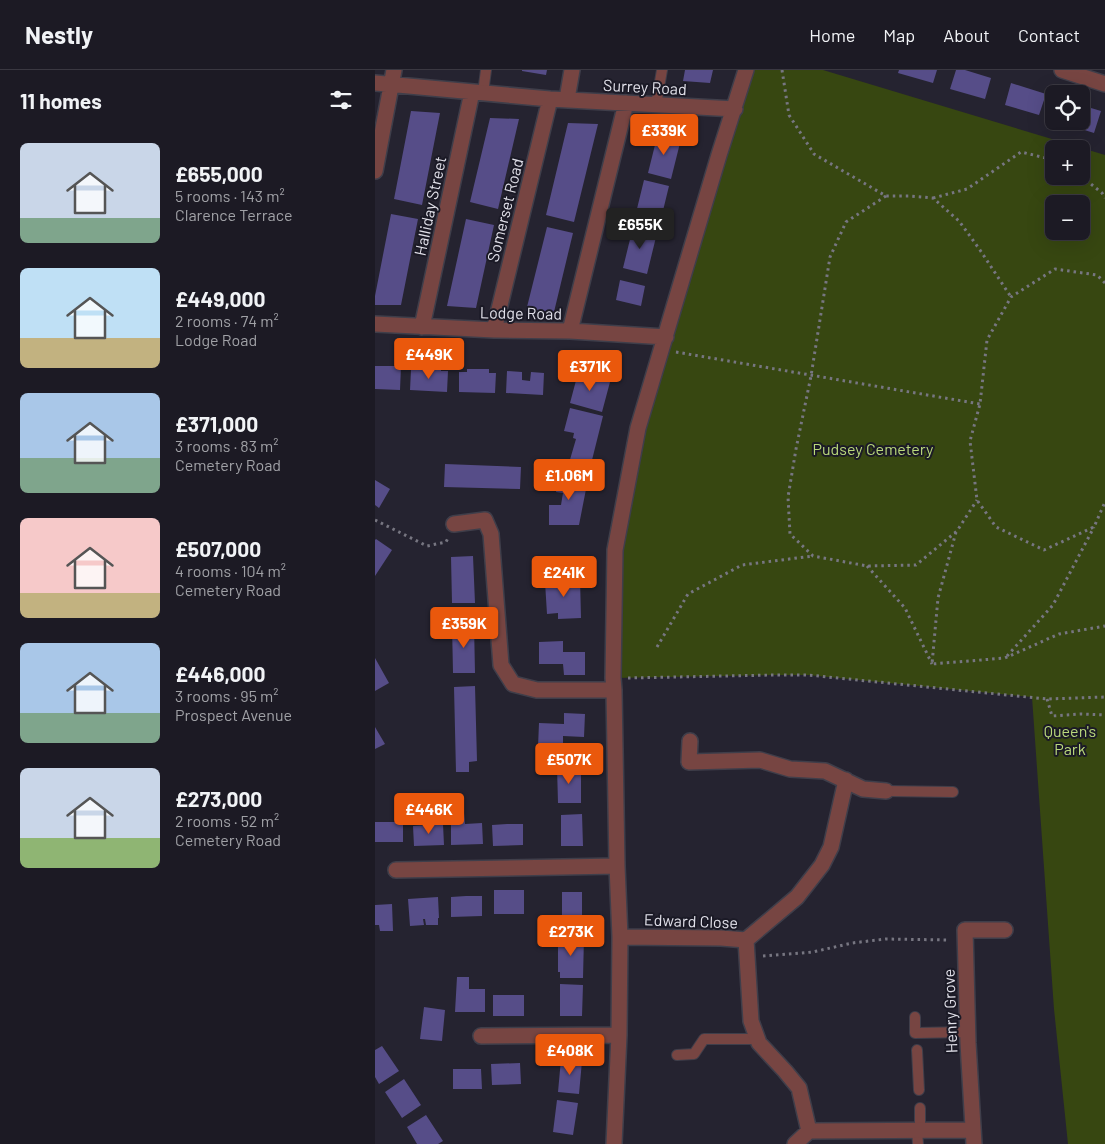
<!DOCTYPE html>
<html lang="en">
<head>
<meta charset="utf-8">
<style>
  body { margin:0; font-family:Barlow,sans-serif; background:#25232c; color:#f1f3f6; height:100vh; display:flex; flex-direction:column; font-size:19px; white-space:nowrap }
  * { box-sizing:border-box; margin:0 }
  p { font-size:16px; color:#a0a1a6 }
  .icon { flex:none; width:28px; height:28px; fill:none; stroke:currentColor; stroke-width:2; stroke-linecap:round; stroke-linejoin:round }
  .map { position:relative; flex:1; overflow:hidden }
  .panel { display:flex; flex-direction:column; background:#1c1a24; width:375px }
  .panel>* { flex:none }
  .fabs { position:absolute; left:670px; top:15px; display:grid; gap:10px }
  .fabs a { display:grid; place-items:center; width:45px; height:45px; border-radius:8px; background:#1c1a24; box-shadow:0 5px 20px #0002,0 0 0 1px #3a3841; font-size:25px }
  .price { position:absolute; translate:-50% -42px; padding:0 11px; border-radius:5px; background:#ea580c; color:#fff; font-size:16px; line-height:32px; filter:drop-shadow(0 1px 2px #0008) }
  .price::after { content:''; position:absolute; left:50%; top:30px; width:15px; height:11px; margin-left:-8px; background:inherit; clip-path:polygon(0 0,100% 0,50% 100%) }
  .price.active { background:#222; color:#fff }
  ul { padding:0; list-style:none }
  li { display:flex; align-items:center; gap:15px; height:125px; padding:0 20px }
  li span { display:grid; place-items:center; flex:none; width:140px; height:100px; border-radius:8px; color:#555 }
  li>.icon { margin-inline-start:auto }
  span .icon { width:60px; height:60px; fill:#fffc; stroke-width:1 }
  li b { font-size:21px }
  h2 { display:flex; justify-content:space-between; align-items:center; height:60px; padding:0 20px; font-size:21px }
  header { display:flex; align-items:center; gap:30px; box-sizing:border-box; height:70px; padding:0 25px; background:#1c1a24; border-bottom:1px solid #3a3841 }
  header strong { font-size:24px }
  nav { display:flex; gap:28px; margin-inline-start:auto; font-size:18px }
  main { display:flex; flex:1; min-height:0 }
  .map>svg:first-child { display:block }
  .green { fill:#374711; fill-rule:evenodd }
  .building { fill:#564d88 }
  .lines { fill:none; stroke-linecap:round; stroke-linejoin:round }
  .service-casing { stroke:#3f3e4a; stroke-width:12 }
  .minor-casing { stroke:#3f3e4a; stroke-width:18 }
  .path { stroke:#777681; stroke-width:3; stroke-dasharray:2.5 4; stroke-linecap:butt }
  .service { stroke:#774542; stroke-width:10 }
  .minor { stroke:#774542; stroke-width:15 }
  .labels { text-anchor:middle; stroke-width:4; stroke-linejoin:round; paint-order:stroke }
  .street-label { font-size:16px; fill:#e2e1ea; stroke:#1b1a26 }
  .park-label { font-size:16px; fill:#bad97c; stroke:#1b1a26 }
</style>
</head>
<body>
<header>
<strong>Nestly</strong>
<nav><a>Home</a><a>Map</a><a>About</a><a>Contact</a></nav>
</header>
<main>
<section class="panel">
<h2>11 homes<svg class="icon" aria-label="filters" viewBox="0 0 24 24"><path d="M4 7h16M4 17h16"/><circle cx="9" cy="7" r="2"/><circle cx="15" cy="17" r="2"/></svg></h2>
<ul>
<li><span style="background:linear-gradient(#c9d6e8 75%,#7fa58c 0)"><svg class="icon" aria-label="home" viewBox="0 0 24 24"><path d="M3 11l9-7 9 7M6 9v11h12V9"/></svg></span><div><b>£655,000</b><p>5 rooms · 143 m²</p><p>Clarence Terrace</p></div></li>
<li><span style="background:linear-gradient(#bfe0f5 70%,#c2b280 0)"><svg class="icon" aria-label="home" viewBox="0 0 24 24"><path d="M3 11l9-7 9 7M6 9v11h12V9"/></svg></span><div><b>£449,000</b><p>2 rooms · 74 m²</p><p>Lodge Road</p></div></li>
<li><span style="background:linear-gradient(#a9c7e8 65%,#7fa58c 0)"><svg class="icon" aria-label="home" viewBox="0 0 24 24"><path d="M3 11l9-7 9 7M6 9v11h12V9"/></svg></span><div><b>£371,000</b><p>3 rooms · 83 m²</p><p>Cemetery Road</p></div></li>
<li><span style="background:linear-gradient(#f6c9c9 75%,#c2b280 0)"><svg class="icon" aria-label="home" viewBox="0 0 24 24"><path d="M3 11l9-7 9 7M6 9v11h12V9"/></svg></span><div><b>£507,000</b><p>4 rooms · 104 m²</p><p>Cemetery Road</p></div></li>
<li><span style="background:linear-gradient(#a9c7e8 70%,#7fa58c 0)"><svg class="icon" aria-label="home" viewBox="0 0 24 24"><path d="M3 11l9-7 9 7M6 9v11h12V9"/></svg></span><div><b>£446,000</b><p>3 rooms · 95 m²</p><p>Prospect Avenue</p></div></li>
<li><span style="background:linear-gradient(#c9d6e8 70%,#8fb573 0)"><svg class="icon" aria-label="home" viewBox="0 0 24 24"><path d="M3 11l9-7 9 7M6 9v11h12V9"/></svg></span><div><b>£273,000</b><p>2 rooms · 52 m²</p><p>Cemetery Road</p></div></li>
</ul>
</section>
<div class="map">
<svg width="730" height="1074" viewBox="0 0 730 1074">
  <rect width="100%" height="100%" fill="#252330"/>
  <path class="green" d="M371,0H448L730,85V1074H693L679,939L657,627L433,605H398L238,608L240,480L263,358ZM679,79H706V106H679ZM679,134H706V161H679Z"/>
  <path class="building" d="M147,0H172L171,5L147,1Z
    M310,0H338L335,13L308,11Z
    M524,0H562L558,13L523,3Z
    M581,0H590L616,8L610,29L575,19Z
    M636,13L671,24L664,45L630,35Z
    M706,35L726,41L719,63L684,52L706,51Z
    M36,41L65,43L47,135L19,129Z
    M115,48L144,49L123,139L95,132Z
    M193,53L223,54L199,152L171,145Z
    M283,63L306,69L296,109L273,103Z
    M269,110L294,116L284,157L259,151Z
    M16,144L43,149L26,235H0V226Z
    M91,149L119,155L101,238L72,236Z
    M172,157L198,163L179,242L151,241Z
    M258,157L282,163L272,204L248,198Z
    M245,210L270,216L266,236L241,230Z
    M0,296H26L25,320L0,319Z
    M44,297L66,298V301H73L72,322L35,320L36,300H43Z
    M92,299H114V303H121L120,323L84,322V302H92Z
    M132,301L147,302V310L155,311L156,302L169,303L168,325L131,323Z
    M203,303L235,312L227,342L195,333Z
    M195,338L228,346L215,398L194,393L201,369L198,368L199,363L189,361Z
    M70,394L146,397L145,419L69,417Z
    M184,404L213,409L204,455H174V435H186L188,423L181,422Z
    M0,410L15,419L4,438L0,435Z
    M1,469L17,480L0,506V470Z
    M98,486L100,533H77L76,487Z
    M205,508L206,548L183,549V543L172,544L170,512H182V509Z
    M99,554L100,603H78L77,555Z
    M188,571V582H210V605H189L188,594H164V572Z
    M0,588L14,613L0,621Z
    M100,616L102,691L94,692V702H81L79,617Z
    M189,643L210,644L209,667L188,666V678L163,677L164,653L189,654Z
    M0,657L10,674L0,679Z
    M182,697H206V733H183Z
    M89,743L90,754L107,753L108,774L76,775V754H78L77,744Z
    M207,744L208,776H186V745Z
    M0,752H28V772H0Z
    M68,754L69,775L39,776L38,756Z
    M132,754H148V775L118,776L117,755Z
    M119,820H149V844H119Z
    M187,822H207V854H187Z
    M91,826H107V846L76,847V827Z
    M63,827L64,848H63V855H51L50,849H48L49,855L35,856L33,829Z
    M17,834L18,861H5L4,855H0V835Z
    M183,867H209L208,908H185V902H183Z
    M82,907H94V919H110V942H80Z
    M185,914L208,915L207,946H185Z
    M118,925H149V946H118Z
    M49,937L70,940L67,971L45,969Z
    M7,976L24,1001L4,1014L0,1007V980Z
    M186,989L207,991L204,1024L183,1022Z
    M145,993L146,1014L117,1015L116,994Z
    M78,999H106L107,1019H78Z
    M29,1009L46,1035L27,1048L10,1022Z
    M182,1030L203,1033L198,1065L178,1062Z
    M51,1045L68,1071L63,1074H42L32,1057Z"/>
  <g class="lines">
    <g class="service-casing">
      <path id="service" d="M108,23L111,0
        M281,35L287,0
        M511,721L578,722
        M540,947V963L593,962
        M542,980L544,1020
        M302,985L319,984L329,969H382
        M545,1038V1060
        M542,1060L543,1074"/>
    </g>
    <g class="minor-casing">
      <path id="minor" d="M687,0L730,14
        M0,13L175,29L360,39
        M192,29L197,0
        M0,101L19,0
        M0,254L119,260L195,261L291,267
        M47,257L97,22
        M119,260L175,29
        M195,261L251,33
        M79,454L110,450L116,464L126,595L138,614L162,620H239
        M315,671L314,692L385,690L415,699L450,701L488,719L511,721
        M21,800L242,796
        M245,867L346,868L371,870L422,827L447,795L456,777L471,710
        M371,870L376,951L384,973L410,1001L424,1018L434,1061
        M106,966L244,965
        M239,1074L244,965L245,867L242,796L239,620L238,608L240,480L263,358L344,85L371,0
        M420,1074L434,1061L598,1060
        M599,1074L593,973L590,860H630"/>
    </g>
    <path class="path" d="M407,0L414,45L439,84L511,126H534L558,128L584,151L605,180L636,227
      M706,106L727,123L730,128
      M511,126L471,152L455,187L436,306L421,379L413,427L415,464L438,486L492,496L541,495L582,461L602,430
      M558,128L592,119L646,82L679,90
      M730,213L722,205L680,199L636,227L612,270L605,334L595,371L602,430L621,457L669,480L719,457L730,432
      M301,282L605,334
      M0,450L52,476L71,472L73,468
      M581,462L563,528L557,594L630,588L684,564L730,556
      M492,496L530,538L557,594
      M282,577L313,524L367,495L438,486
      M632,586L678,535L719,457
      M253,608L398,605H433L672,629L730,627
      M672,629L677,646L705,644L730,645
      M388,886L438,882L477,873L511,869L575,870"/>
    <use href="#service" class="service"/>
    <use href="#minor" class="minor"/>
  </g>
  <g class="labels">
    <g class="street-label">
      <text transform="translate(270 17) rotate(3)" y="6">Surrey Road</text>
      <text transform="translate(55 136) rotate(-78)" y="6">Halliday Street</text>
      <text transform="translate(130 140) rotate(-76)" y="6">Somerset Road</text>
      <text transform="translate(146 243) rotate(1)" y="6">Lodge Road</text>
      <text transform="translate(316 851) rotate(2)" y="6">Edward Close</text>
      <text transform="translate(575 941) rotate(-92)" y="6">Henry Grove</text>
    </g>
    <g class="park-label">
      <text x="498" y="385">Pudsey Cemetery</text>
      <text x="695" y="667">Queen's<tspan x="695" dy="18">Park</tspan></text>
    </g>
  </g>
</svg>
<div class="fabs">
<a><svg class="icon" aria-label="locate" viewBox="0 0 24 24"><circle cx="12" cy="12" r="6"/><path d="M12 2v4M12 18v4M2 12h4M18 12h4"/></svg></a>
<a>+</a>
<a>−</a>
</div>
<b class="price" style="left:289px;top:86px">£339K</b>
<b class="price active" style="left:265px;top:180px">£655K</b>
<b class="price" style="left:54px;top:310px">£449K</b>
<b class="price" style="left:215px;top:322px">£371K</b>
<b class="price" style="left:194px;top:431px">£1.06M</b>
<b class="price" style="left:189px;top:528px">£241K</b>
<b class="price" style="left:89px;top:579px">£359K</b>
<b class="price" style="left:194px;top:715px">£507K</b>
<b class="price" style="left:54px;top:765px">£446K</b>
<b class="price" style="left:196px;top:887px">£273K</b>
<b class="price" style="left:195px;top:1006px">£408K</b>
</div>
</main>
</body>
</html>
